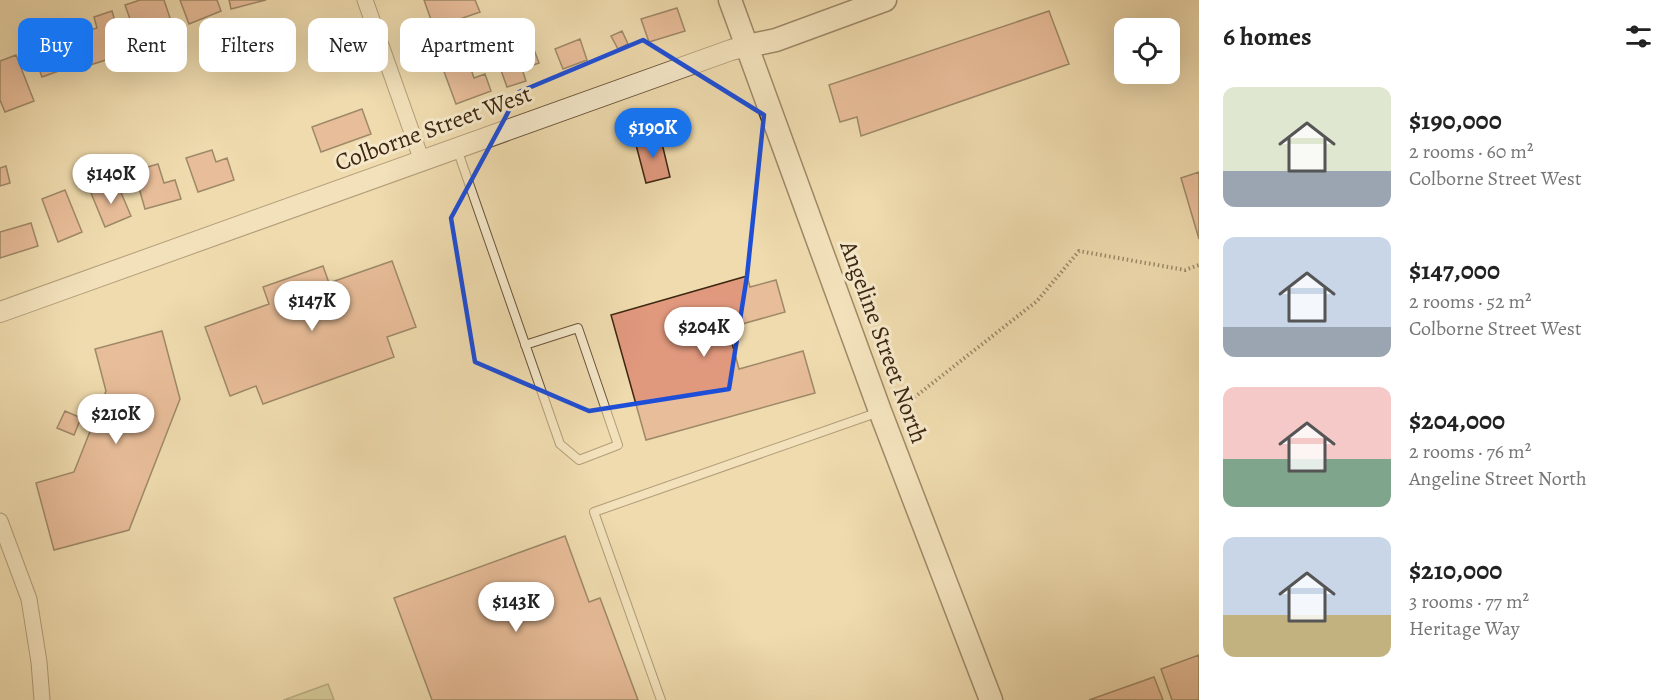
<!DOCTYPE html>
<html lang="en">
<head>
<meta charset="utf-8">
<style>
  body { margin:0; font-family:Alegreya,serif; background:#f2f2f2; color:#222; height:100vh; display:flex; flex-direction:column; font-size:22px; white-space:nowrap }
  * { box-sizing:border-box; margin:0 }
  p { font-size:20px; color:#767676 }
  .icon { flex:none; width:33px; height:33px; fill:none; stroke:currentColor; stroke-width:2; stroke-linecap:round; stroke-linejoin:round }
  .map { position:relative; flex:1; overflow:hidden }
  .side { display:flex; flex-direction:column; background:#fff; width:480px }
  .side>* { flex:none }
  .banner { position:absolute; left:18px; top:18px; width:570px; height:54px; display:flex; gap:12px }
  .tools { position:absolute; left:1114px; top:18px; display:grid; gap:12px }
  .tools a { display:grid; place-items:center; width:66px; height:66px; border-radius:12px; background:#fff; box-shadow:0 6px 24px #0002; font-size:30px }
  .price { position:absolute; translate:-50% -51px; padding:0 14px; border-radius:21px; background:#fff; color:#222; font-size:20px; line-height:39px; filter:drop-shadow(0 2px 3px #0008) }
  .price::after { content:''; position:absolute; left:50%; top:36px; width:18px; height:14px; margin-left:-9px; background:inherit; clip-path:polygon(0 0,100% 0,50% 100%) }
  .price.current { background:#1a73e8; color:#fff }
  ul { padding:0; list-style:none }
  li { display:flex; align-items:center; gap:18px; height:150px; padding:0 24px }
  li span { display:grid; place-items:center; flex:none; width:168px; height:120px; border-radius:12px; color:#555 }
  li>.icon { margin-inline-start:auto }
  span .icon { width:72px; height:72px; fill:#fffc; stroke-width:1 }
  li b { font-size:26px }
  h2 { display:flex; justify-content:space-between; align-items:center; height:72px; padding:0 24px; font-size:26px }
  .chip { padding:0 21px; border-radius:12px; background:#fff; box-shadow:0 6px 24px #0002; font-size:21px; line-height:54px }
  .chip.current { background:#1a73e8; color:#fff }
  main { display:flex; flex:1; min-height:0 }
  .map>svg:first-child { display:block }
  .green { fill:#bcbf88; stroke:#7c734d; stroke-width:1.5 }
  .building { fill:#e1997e; stroke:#3d2712; stroke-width:1.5 }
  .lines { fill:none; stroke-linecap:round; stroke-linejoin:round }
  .service-casing { stroke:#6a5439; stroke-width:10 }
  .minor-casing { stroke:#6a5439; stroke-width:17 }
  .tertiary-casing { stroke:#6a5439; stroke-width:22 }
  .secondary-casing { stroke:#3d2712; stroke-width:25 }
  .path { stroke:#3d2712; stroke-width:4; stroke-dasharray:1.5 3; stroke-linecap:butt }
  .service { stroke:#f5e8ca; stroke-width:8 }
  .minor { stroke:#f5e8ca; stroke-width:15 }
  .tertiary { stroke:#f5e8ca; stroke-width:20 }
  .secondary { stroke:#f5e8ca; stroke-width:22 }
  .marked { fill:none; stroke:#1d4ed8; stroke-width:4.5; stroke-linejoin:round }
  .labels { text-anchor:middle; stroke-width:6; stroke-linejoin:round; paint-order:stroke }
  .street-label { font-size:24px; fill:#3d2712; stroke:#f5e8ca }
</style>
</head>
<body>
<main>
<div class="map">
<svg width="1199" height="700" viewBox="0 0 1199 700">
  <rect width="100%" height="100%" fill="#efdbae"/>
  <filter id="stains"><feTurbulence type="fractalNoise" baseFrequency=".00333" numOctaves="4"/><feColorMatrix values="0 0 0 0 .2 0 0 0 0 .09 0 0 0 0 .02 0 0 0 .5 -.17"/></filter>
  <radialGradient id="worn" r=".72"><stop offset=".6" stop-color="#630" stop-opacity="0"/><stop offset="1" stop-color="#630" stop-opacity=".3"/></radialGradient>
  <path class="green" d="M328,684L334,700H283H284Z"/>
  <path class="building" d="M140,0H164L172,24L136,36L125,5Z
    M180,0H217L221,11L189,24Z
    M229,0H266L231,9Z
    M424,0H475L480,12L434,28Z
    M677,8L685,31L649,42L641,19Z
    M112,11L125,54L90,65L80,33L97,28L94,17Z
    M1049,11L1069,64L861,136L857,117L840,122L829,85Z
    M622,31L628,44L618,49L611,36Z
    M67,34L78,64L42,77L31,47Z
    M529,36L539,63L522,69L526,81L507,87L493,48Z
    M580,39L587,60L563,69L555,49Z
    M16,55L34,101L5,112L0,100V61Z
    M468,60L474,78L485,74L491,91L456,104L443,69Z
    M362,109L371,134L321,152L312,127Z
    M660,135L670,177L646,183L635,141Z
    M212,150L216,162L227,158L234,180L198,192L186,158Z
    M158,164L164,183L175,180L181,199L145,209L134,171Z
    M6,166L10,183L0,186V168Z
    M1199,172V239L1181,178Z
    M117,183L131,216L105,227L91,193Z
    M65,190L82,232L58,242L42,199Z
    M31,223L38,246L0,258V232Z
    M392,261L416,327L387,337L394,357L263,404L256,386L230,396L205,327L269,304L263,287L323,266L329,283Z
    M747,276L750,287L776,280L785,312L728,328L739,369L803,351L815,393L646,440L611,315Z
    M162,331L180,399L129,530L54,550L36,483L74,472L106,391L95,349Z
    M65,411L81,418L74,435L57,428Z
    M565,536L589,602L600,598L638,700H432L394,598Z
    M1199,655V700H1172L1161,669Z
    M1154,677L1163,700H1089Z"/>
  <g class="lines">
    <g class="service-casing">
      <path id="service" d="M457,149L560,444L579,460L618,445L578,328L525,345
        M661,700L594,512L879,412"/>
    </g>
    <g class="minor-casing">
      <path id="minor" d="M365,0L422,161
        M0,521L29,599L39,662L42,700"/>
    </g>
    <g class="tertiary-casing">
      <path id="tertiary" d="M0,312L731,50L747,46"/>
    </g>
    <g class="secondary-casing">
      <path id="secondary" d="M730,0L880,411L991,700
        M747,46L776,40L885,0"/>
    </g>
    <path class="path" d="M898,405L911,400L1037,301L1079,251L1185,270L1199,265"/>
    <use href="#service" class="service"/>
    <use href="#minor" class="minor"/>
    <use href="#tertiary" class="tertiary"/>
    <use href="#secondary" class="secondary"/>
  </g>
  <path d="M0 0H1199V700H0ZM643,40L764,115L747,276L729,389L589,411L475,362L451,218L519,92Z" fill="#efdbae" fill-opacity=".55" fill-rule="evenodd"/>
  <path class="marked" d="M643,40L764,115L747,276L729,389L589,411L475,362L451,218L519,92Z"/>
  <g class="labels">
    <g class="street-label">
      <text transform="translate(433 128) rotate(-20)" y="8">Colborne Street West</text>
      <text transform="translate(884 342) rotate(70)" y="8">Angeline Street North</text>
    </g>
  </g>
  <rect width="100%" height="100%" filter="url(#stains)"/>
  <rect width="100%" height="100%" fill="url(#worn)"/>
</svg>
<div class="tools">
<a><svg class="icon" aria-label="locate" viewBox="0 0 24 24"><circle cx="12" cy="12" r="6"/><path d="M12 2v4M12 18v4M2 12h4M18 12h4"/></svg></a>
</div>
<b class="price current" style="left:653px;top:159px">$190K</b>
<b class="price" style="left:111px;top:205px">$140K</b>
<b class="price" style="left:312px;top:332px">$147K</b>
<b class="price" style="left:704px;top:358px">$204K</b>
<b class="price" style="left:116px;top:445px">$210K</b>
<b class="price" style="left:516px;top:633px">$143K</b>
<div class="banner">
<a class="chip current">Buy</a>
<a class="chip">Rent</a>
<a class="chip">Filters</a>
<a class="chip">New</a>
<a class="chip">Apartment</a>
</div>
</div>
<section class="side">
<h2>6 homes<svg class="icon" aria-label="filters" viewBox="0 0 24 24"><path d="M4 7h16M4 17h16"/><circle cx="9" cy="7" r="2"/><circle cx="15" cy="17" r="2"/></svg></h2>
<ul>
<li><span style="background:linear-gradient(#dfe7d0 70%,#9aa5b1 0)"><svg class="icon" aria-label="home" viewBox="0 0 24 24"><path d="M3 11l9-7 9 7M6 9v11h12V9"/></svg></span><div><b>$190,000</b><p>2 rooms · 60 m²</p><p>Colborne Street West</p></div></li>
<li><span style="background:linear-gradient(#c9d6e8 75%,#9aa5b1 0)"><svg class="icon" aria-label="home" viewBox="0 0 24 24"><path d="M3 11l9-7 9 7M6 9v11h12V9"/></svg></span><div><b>$147,000</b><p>2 rooms · 52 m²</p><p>Colborne Street West</p></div></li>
<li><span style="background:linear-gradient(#f6c9c9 60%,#7fa58c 0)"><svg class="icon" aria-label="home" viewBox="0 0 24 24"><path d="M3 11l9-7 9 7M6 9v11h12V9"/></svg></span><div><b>$204,000</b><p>2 rooms · 76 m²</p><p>Angeline Street North</p></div></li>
<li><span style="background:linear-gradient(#c9d6e8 65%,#c2b280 0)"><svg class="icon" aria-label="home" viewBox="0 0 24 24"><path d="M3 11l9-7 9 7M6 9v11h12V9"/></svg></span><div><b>$210,000</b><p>3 rooms · 77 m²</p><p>Heritage Way</p></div></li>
</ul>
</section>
</main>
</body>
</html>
